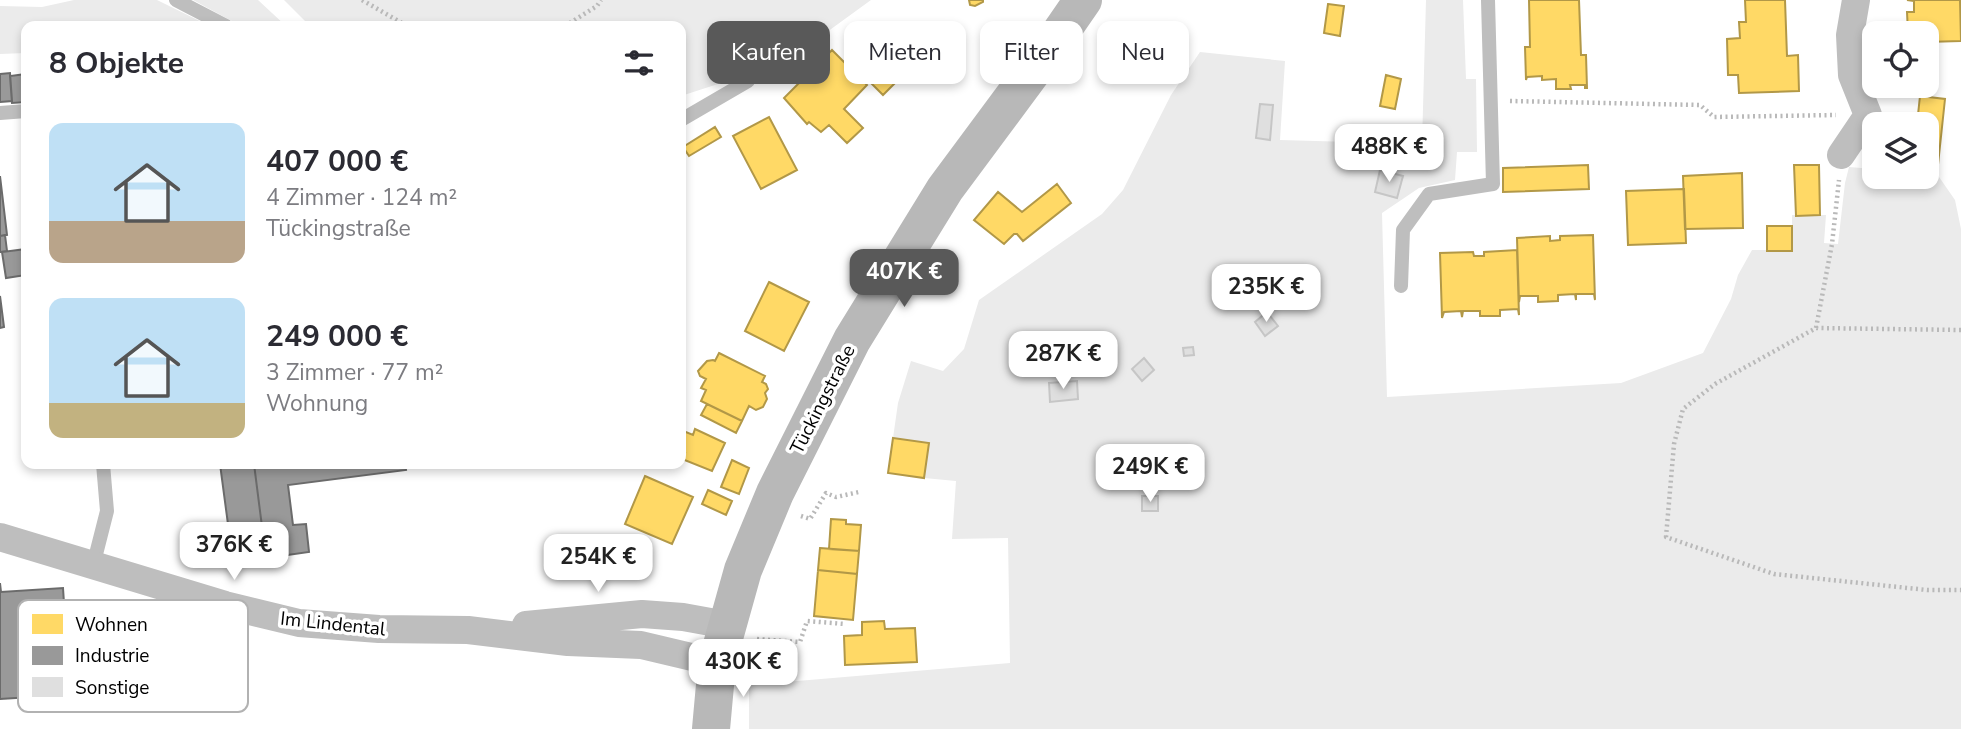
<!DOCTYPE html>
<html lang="de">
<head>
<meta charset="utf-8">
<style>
  body { margin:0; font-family:"Nunito Sans",sans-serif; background:#f2f2f3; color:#2b2b33; height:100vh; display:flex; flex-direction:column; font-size:26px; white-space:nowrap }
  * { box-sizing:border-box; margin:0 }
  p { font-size:23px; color:#7c7c81 }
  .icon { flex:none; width:38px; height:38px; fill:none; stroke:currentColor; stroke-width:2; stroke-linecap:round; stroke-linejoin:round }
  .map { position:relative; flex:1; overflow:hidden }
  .sheet { position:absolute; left:21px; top:21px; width:665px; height:448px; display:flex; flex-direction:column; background:#fff; border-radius:14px; box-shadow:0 4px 10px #0003 }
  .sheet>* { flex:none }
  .hud { position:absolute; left:707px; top:21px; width:665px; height:63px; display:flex; gap:14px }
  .buttons { position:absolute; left:1862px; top:21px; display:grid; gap:14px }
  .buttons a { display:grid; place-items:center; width:77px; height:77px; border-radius:14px; background:#fff; box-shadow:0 4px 10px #0003; font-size:35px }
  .price { position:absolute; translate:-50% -60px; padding:0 16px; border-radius:14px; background:#fff; color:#222; font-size:23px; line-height:46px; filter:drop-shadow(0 2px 4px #0008) }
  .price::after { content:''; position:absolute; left:50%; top:42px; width:21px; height:16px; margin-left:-10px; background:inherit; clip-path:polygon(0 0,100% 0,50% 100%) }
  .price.selected { background:#595959; color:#fff }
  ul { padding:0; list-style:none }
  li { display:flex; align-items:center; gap:21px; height:175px; padding:0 28px }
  li span { display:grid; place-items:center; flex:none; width:196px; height:140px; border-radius:14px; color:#555 }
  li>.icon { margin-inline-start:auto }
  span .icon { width:84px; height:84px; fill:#fffc; stroke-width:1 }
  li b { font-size:30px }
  h2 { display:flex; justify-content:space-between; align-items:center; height:84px; padding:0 28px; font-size:30px }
  .chip { padding:0 24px; border-radius:14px; background:#fff; box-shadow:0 4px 10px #0003; font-size:24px; line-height:63px }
  .chip.selected { background:#595959; color:#fff }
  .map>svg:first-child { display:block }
  .green { fill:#ebebeb }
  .homes { fill:#ffd966; stroke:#b29847; stroke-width:2 }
  .industry { fill:#999; stroke:#6b6b6b; stroke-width:2 }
  .building { fill:#dfdfdf; stroke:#c6c6c6; stroke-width:2 }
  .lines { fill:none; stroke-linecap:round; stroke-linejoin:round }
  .path { stroke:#b9b9b9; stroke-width:4.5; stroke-dasharray:2 3.5; stroke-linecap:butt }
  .lane { stroke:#bebebe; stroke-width:14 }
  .street { stroke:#bebebe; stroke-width:28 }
  .secondary { stroke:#b8b8b8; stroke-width:38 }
  .labels { text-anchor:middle; stroke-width:7; stroke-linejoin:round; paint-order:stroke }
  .street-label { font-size:19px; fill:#000; stroke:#fff }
  .key { fill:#fff; stroke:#b2b2b2; stroke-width:2 }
  .key-label { font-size:19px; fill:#000 }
</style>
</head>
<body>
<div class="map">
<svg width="1961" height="729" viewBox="0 0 1961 729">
  <rect width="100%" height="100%" fill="#fff"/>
  <path class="green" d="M74,0H157L210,26H26V53L0,54V6L42,7Z
    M193,0H258L286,26H241Z
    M284,0H871L761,80L721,83L681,96V26H310Z
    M1426,0H1463L1466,79H1476L1477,152H1457L1455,180L1419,188L1382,213L1387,397L1621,383L1703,353L1731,299L1738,275L1752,250H1792V215H1826L1824,243L1838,244L1845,183L1849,167L1874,169V177H1927V173L1937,174L1955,200L1961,229V729H749V685L1010,663L1008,538L952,539L956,481L924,478L929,443L893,438L898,403L911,361L943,371L964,349L979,300L1102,214L1123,190L1171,95L1200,52L1285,61L1280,140L1422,144Z"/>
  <path class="homes" d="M969,0H983V2L975,6L970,5Z
    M1529,0H1579L1581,55H1586L1587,88H1585V85H1570L1571,89H1556V79L1542,80V76L1527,77L1526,80L1525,47H1530Z
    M1745,0H1785L1787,56L1798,55L1799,91L1739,93L1738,75H1728L1727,39L1740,38L1739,22H1746Z
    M1907,0H1960L1961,41L1927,42V33H1908L1907,12H1914V1Z
    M1328,4L1344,6L1340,36L1324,33Z
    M832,50L867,85L844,109L863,128L847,143L829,125L821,132L809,122L807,124L784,98Z
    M881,56L903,75L883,95L863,75Z
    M1386,75L1401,79L1395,109L1380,106Z
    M1920,96L1945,99L1937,174L1927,173V124H1917Z
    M769,117L797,170L761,189L733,136Z
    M715,127L721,137L689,156L683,147Z
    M1588,165L1589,189L1503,192V168Z
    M1794,165H1819L1820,215L1796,216Z
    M1742,173L1743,228L1685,229L1683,176Z
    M1057,184L1071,203L1023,241L1017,234H1014L1004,244L974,220L998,192L1022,212Z
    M1684,189L1686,243L1628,245L1626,191Z
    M1767,226H1792V251H1767Z
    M1593,235L1595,300L1594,294H1576V300L1575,294L1558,295V301L1538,302V296H1520L1519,302L1517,238L1550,236V241L1560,240V236Z
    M1517,250L1519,315L1518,309L1500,310V316H1480V311H1463L1462,317L1461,311L1444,312L1442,318L1440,253L1473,252L1474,256H1484V252Z
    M769,282L809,302L784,351L745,331Z
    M719,353L765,376L762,382L766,384L768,389L765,393L767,399L763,407L756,410L749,406L742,421L701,401L706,390L701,388L706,379L700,376L698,371L707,361L713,360L715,361Z
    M707,404L742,421L736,433L701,415Z
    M695,429L725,443L712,471L682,459L685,453L681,451V430L693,435Z
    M893,438L929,443L924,478L888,473Z
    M732,460L749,468L739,494L721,487Z
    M645,476L693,497L672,544L625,524Z
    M708,490L732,501L726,515L702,504Z
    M831,519L846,520V524L861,525L859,551L829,549Z
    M820,548L859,551L857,574L818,570Z
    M818,570L857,574L853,620L814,616Z
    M884,621L885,629L915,628L917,662L845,665L844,636L862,635V622Z"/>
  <path class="industry" d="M10,73L12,101L0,102V74Z
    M26,74V107V102L12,103L10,76Z
    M0,176L7,235L0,236Z
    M5,235L7,251L0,252V236Z
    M26,249V275L6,278L2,252Z
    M0,296L4,327L0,328Z
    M220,464H254L266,558L233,562Z
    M254,464H405L406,470L288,485L293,525L306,524L309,552L266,558Z
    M0,583L1,592L63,588L64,603H70L75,673L110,671L111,692L0,699Z"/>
  <path class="building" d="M1260,104L1273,105L1270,140L1256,138Z
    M1380,170L1403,176L1397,198L1375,192Z
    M1238,273L1247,280L1241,288L1232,280Z
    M1267,312L1278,326L1265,336L1255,322Z
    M1193,347L1194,355L1184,356L1183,348Z
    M1144,358L1154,370L1142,381L1132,369Z
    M1077,381L1078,399L1050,402L1049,383Z
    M1142,496H1158V511H1142Z"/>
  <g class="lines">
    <path class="path" d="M362,0L407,26
      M565,26L597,6L601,0
      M1510,101L1700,105L1714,117L1836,115
      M1816,328L1832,244L1839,180
      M1961,330L1816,328L1715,384L1683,409L1674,444L1666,537L1774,574L1927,590H1961
      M801,516L810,519L826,493L836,497L859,492
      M757,639L800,642L807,621L845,624"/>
    <path class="lane" d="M176,0L226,26
      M0,113L26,111
      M681,120L748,81
      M1401,286L1403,230L1429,194L1493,184L1488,0
      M93,566L107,511L103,464"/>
    <path class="street" d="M1841,155L1868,115L1852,75L1850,35L1856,0
      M0,537L225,605L299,623L379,629L468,630L568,642L641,645L717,663
      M526,625L642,614L683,617L727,625"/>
    <path class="secondary" d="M711,729L717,663L743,570L775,493L852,340L945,189L1054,42L1083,0"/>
  </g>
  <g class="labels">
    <g class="street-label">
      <text transform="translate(822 399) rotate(-63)" y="7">Tückingstraße</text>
      <text transform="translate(333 623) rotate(6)" y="7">Im Lindental</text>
    </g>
  </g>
  <rect x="18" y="600" width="230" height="112" rx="10" class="key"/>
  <rect x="32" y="614" width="31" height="20" fill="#ffd966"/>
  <rect x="32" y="646" width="31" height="19" fill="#999"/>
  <rect x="32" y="677" width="31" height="20" fill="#dfdfdf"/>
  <g class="key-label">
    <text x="75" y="631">Wohnen</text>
    <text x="75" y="662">Industrie</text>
    <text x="75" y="694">Sonstige</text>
  </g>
</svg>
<div class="buttons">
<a><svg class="icon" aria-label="locate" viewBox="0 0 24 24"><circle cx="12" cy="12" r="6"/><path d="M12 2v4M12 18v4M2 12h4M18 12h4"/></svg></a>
<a><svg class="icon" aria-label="layers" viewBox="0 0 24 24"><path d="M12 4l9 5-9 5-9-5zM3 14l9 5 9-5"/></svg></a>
</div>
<b class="price" style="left:1389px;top:184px">488K €</b>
<b class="price selected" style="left:904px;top:309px">407K €</b>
<b class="price" style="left:1266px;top:324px">235K €</b>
<b class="price" style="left:1063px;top:391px">287K €</b>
<b class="price" style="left:1150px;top:504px">249K €</b>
<b class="price" style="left:234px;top:582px">376K €</b>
<b class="price" style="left:598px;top:594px">254K €</b>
<b class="price" style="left:743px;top:699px">430K €</b>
<div class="hud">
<a class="chip selected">Kaufen</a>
<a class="chip">Mieten</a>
<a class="chip">Filter</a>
<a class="chip">Neu</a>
</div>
<section class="sheet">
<h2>8 Objekte<svg class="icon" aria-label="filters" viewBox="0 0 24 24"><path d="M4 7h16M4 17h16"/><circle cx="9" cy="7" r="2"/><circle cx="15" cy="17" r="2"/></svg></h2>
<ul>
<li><span style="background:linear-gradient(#bfe0f5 70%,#b9a48a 0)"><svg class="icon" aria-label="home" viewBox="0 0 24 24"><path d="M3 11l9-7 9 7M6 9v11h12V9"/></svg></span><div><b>407 000 €</b><p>4 Zimmer · 124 m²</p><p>Tückingstraße</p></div></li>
<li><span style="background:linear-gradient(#bfe0f5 75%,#c2b280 0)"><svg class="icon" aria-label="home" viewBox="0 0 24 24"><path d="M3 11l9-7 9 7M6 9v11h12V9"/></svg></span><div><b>249 000 €</b><p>3 Zimmer · 77 m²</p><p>Wohnung</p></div></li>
</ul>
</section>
</div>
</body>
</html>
